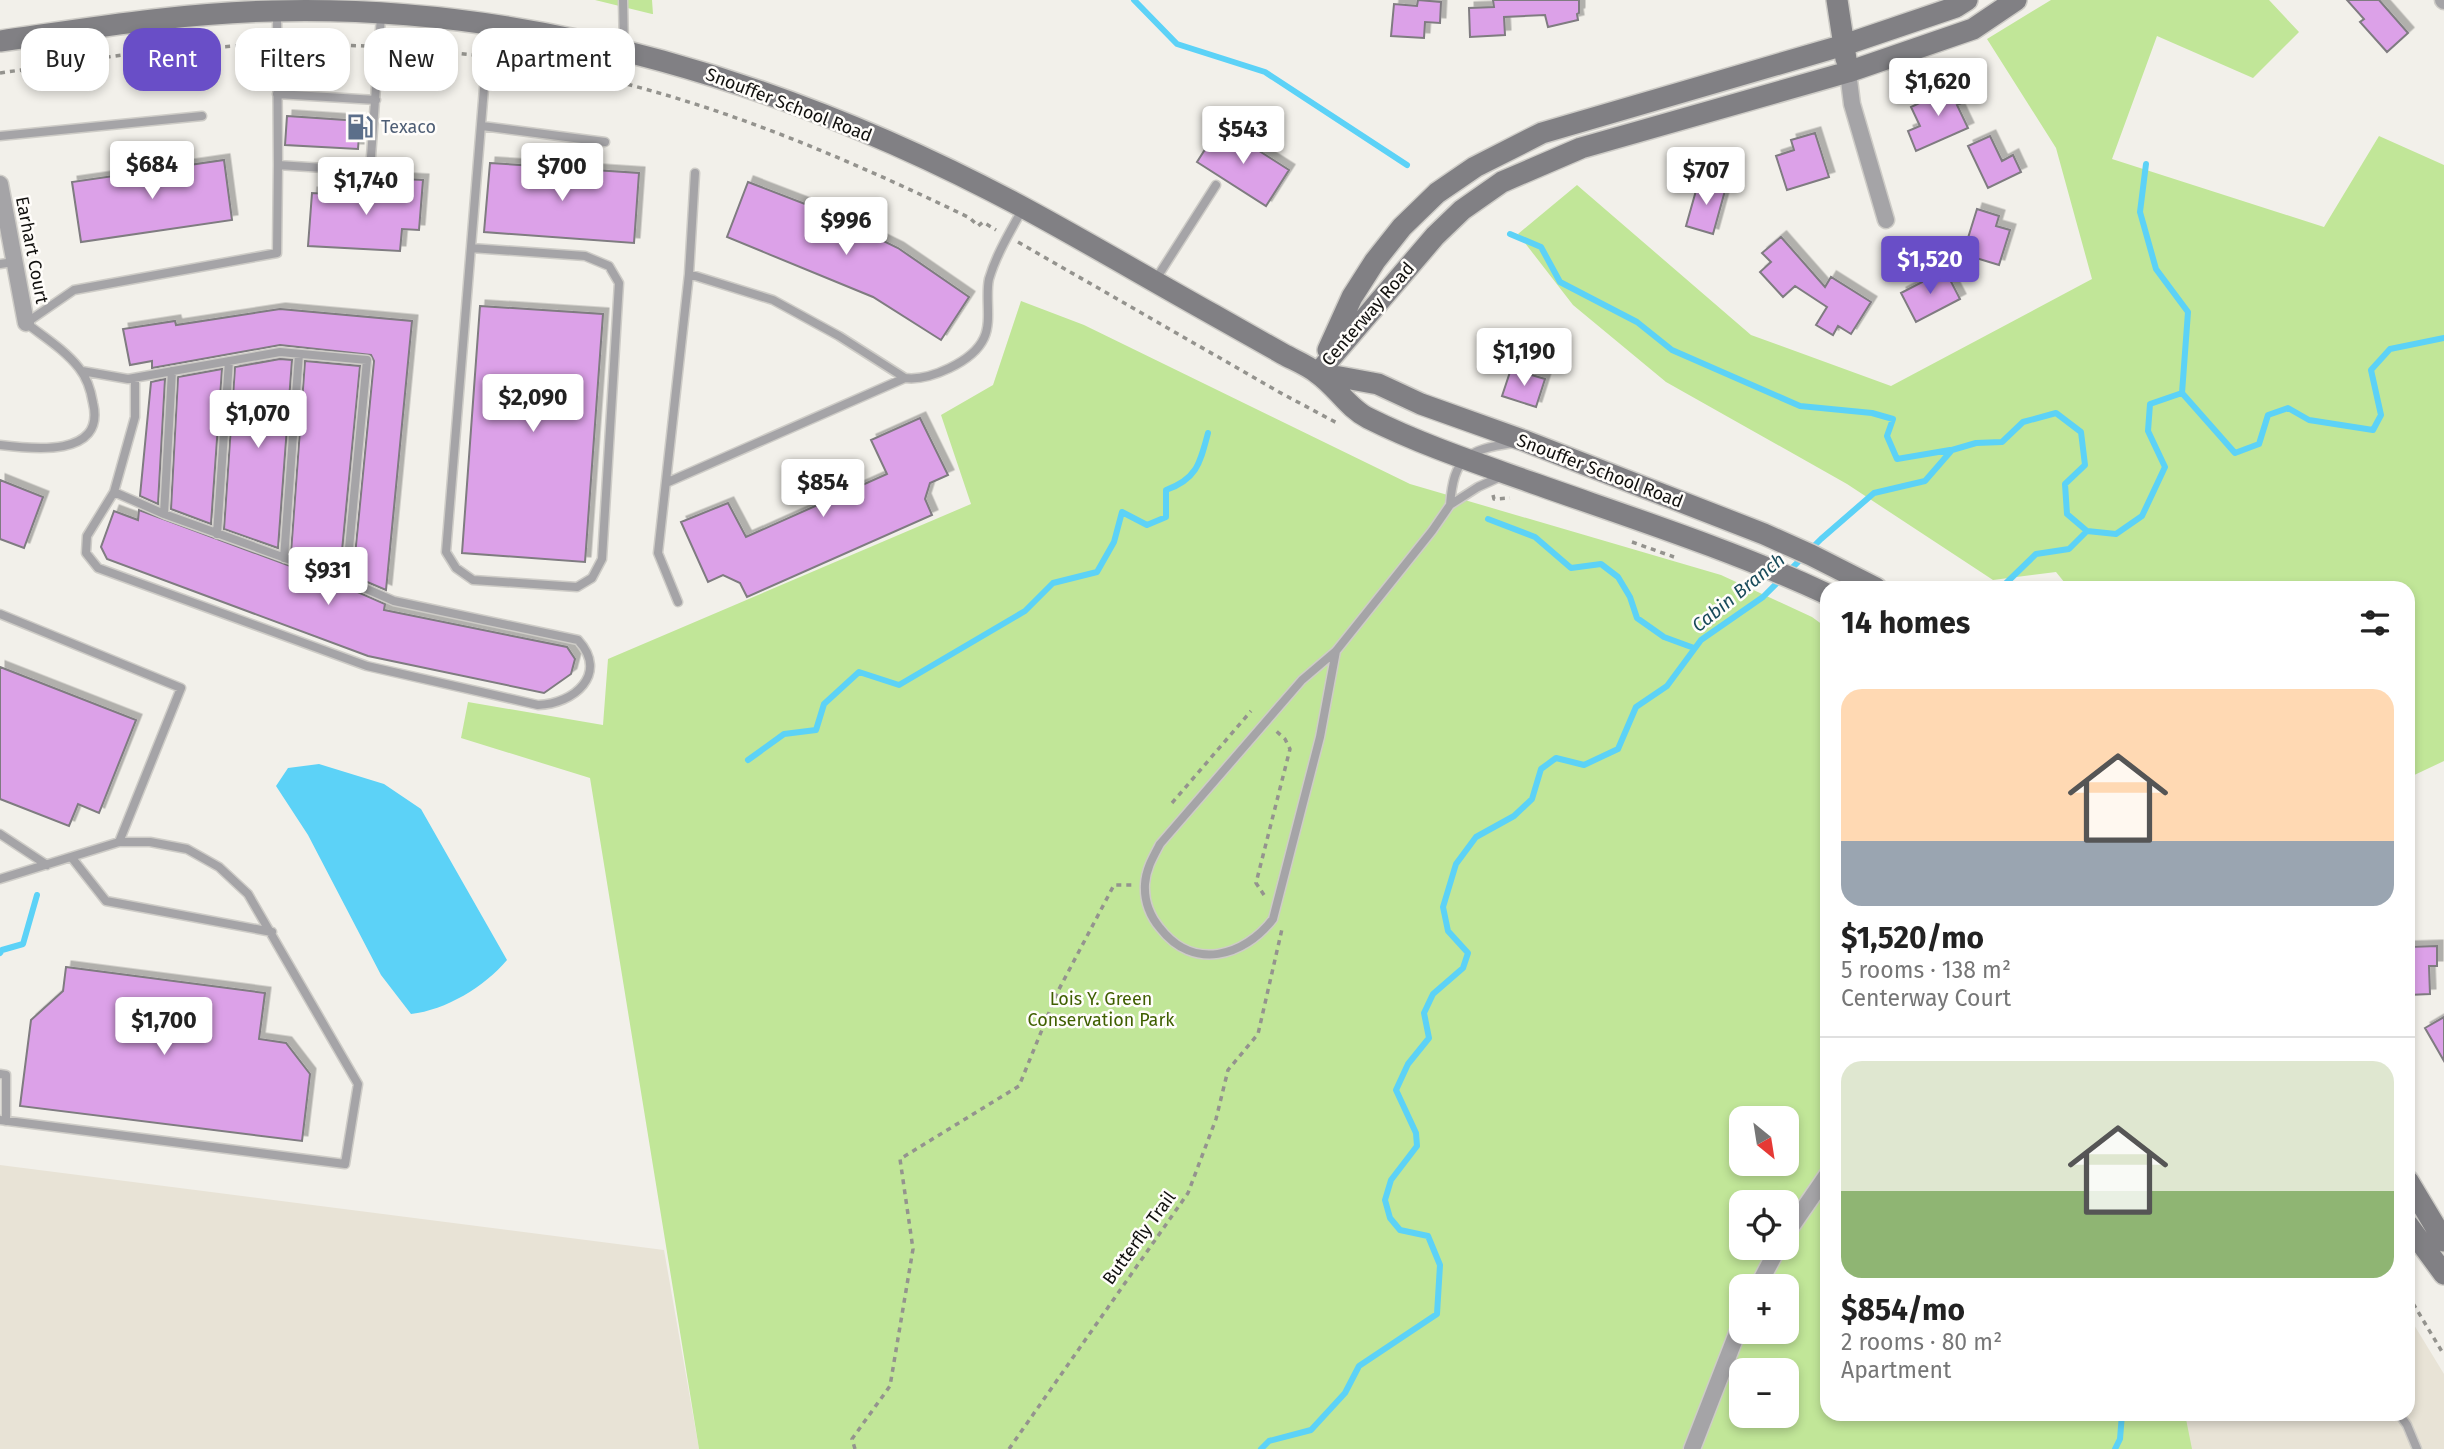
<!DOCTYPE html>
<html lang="en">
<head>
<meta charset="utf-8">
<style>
  body { margin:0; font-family:"Fira Sans",sans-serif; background:#f2f2f2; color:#222; height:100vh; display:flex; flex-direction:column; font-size:26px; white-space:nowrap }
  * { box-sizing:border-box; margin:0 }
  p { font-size:23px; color:#767676 }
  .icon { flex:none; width:38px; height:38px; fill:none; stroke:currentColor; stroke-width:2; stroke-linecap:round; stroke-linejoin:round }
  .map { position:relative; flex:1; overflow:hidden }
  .side { position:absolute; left:1820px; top:581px; width:595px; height:840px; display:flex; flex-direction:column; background:#fff; border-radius:21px; box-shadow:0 4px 10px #0003 }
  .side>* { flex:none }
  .banner { position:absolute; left:21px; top:28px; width:665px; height:63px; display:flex; gap:14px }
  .needle { width:46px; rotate:150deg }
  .controls { position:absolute; left:1729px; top:1106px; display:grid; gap:14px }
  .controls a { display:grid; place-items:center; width:70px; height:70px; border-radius:14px; background:#fff; box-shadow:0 4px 10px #0003; font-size:35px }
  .price { position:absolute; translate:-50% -60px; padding:0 16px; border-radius:7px; background:#fff; color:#222; font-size:23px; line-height:46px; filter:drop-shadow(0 2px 4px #0008) }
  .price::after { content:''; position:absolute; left:50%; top:42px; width:21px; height:16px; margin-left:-10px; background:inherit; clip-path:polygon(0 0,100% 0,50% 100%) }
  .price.current { background:#694ec7; color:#fff }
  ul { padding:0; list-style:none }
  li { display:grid; align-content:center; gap:14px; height:371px; padding:0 21px }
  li+li { border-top:2px solid #e0e0e0 }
  li span { display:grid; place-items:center; height:217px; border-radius:21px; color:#555 }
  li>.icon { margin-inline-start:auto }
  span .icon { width:126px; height:126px; fill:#fffc; stroke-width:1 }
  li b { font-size:30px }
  h2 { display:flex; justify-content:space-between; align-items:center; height:84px; padding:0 21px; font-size:30px }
  .tag { padding:0 24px; border-radius:21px; background:#fff; box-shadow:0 4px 10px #0003; font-size:24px; line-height:63px }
  .tag.current { background:#694ec7; color:#fff }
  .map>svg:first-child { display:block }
  .built { fill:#e8e3d6 }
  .green { fill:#c1e698; fill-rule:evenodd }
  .water { fill:#5cd2f7 }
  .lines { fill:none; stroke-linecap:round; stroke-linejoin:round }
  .stream { stroke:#5cd2f7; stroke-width:6 }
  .building { fill:#dca1e8; stroke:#7f7b80; stroke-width:2; filter:url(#shadow) }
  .lane-casing { stroke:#ceccc7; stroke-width:11 }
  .street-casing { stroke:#ceccc7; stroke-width:19 }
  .secondary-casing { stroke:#ceccc7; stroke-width:24 }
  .path { stroke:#94938e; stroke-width:3.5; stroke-dasharray:5 5; stroke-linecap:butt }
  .lane { stroke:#a5a4a7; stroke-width:8 }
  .street { stroke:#a5a4a7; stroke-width:16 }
  .secondary { stroke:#818084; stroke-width:21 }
  .labels { text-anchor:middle; stroke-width:5; stroke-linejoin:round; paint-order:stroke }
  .street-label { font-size:18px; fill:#11100e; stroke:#fffdfa }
  .service-label { font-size:18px; fill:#4e5e75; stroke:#fffdfa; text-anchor:start }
  .park-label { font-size:18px; fill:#3f5f00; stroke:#fffdfa }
  .water-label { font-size:19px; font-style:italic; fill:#194b5b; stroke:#fffdfa }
</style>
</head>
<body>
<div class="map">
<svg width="2444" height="1449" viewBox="0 0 2444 1449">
  <defs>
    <filter id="shadow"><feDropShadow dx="5.5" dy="-5.5" stdDeviation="0" flood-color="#0004"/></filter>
  </defs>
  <rect width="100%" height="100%" fill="#f2f0ea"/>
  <path class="built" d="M0,1165L664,1250L699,1449H0Z
    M2408,1315L2444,1374V1449H1755L1787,1416L2408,1414Z"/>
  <path class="green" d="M595,0H652L653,14H652Z
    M2051,0H2269L2299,32L2253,78L2157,36L2112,159L2324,227L2379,136L2444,165V761L2408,778V588H2069L2056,572L1993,580L1847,484L1666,382L1573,305L1518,234L1577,185L1751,335L1891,386L2092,279L2056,148L1987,39Z
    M1021,301L1084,325L1410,484L1721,575L1812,617L1827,628V1414H2185L2192,1449H699L590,778L461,738L468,702L603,725L608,659L971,504L941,415L993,385ZM1741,1118H1787V1164H1741ZM1741,1202H1787V1248H1741ZM1741,1286H1787V1332H1741ZM1741,1370H1787V1416H1741Z"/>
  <path class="water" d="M319,764L384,784L421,809L507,960C484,987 446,1010 411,1014L381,975L308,835L276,786L288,768Z"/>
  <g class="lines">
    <path class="stream" d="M1134,0L1177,44L1265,72L1407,165
      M2146,164L2140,212L2156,269L2188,312L2182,393
      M1510,234L1541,247L1560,282L1637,322L1672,350L1800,406L1872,413L1893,419L1887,436L1897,459L1950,450
      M1488,519L1535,537L1571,568L1601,564L1618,577L1630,597L1637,618L1664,637L1694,648
      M2001,588L2036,554L2069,549L2087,531
      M748,760L784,734L816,730L824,704L859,672L899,685L1025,611L1053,583L1097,572L1114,542L1122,512L1147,525L1166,517V490C1197,479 1200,463 1208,433
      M0,953L2,950L23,944L37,895
      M1261,1449L1269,1441L1311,1430L1345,1393L1359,1366L1437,1314L1440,1265L1428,1236L1400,1230L1390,1218L1385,1200L1391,1180L1417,1146L1416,1133L1396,1090L1408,1064L1429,1038L1424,1013L1433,994L1463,968L1468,953L1448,931L1443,907L1456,864L1476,837L1514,816L1532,799L1541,769L1556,758L1584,765L1618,749L1636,707L1667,686L1701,640L1763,597L1821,539L1874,493L1925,481L1952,450L1976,443L2002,442L2023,422L2056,413L2081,432L2085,465L2065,484L2067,514L2087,531L2116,534L2142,516L2165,467L2148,431L2150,404L2182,393L2235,453L2259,444L2268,415L2288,408L2309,420L2373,430L2381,415L2371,370L2390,349L2444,338
      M2115,1449L2120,1439L2122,1414"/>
  </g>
  <path class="building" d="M1418,0L1441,2L1440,23L1425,22L1424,38L1391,36L1394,4L1417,6Z
    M1493,0H1579V13L1577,14L1578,20L1548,27L1545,15L1504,17L1505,35L1470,37L1469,8L1494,7Z
    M2347,0H2379L2408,33L2387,52L2360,22L2364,19Z
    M1959,84L1967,101L1957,105L1968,128L1916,151L1908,131L1920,126L1911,107Z
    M287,116L360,121L358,149L285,145Z
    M1220,126L1289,170L1266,206L1197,162Z
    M1815,133L1829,177L1787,190L1776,156L1794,150L1791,140Z
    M1990,136L2002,161L2013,155L2021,172L1988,188L1968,146Z
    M224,160L232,220L81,242L72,182Z
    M490,163L639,173L634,243L484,232Z
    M385,178L423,180L419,230L402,229L400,251L308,246L312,193L383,197Z
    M1699,180L1726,187L1713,234L1686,226Z
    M748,182L818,209L898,248L969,297L941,340L873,297L727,237Z
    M1977,209L1999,216L1996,226L2010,230L1999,265L1963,254Z
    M1781,237L1825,287L1831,277L1871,302L1851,334L1838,326L1833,335L1816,325L1827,307L1795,286L1783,297L1760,272L1771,262L1762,253Z
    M1945,270L1960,299L1916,322L1901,293Z
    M480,306L603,314L585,562L462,553Z
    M280,309L412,321L386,590L353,576L374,361L371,355L280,345L152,368V361L130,365L123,329L175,321L176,325Z
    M280,359L292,360L278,548L224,529L235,367Z
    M305,361L360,366L340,571L291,553Z
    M222,369L211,524L171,509L178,377Z
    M1511,369L1545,379L1536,407L1502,396Z
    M165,379L158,504L140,496L151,382Z
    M920,418L948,475L930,483L925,499L932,515L747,597L740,583L723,575L708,582L681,522L728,503L746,537L887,474L871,440Z
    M0,480L43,497L24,548L0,539Z
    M139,510L344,586L385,604L384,610L567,647L575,659L571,674L544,693L368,656L107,559L101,547L114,511L138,520Z
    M0,667L136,720L99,813L78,804L69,826L0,799Z
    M2437,946V966H2429L2430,994L2408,995V947Z
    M66,967L265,993L259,1039L286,1043L310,1074L302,1141L20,1106L31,1020L63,991Z
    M2444,1017V1061L2425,1028Z"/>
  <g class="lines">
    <g class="lane-casing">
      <path id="lane" d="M623,0L624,50
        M277,14L278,165
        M277,94L376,100
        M482,126L605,142
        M0,136L202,116
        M471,248L585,256L609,266L619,283L602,559L592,578L577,587L473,580L456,568L446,552L489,27
        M0,264L13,262
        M689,274L695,173
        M1156,279L1216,185
        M82,371L128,379L280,352L367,360L346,580
        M0,445C32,449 106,458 93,403C91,391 87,378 79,368C65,350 44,337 26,323L74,290L277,253L278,165L370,171L381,16
        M666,483L905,378
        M114,492L164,514L346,580L394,601L578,640C609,674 574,704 538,705L367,666L98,568L86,553L87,536L114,492L135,417V378
        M1450,505C1454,457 1466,450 1513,443
        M164,514L172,371
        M217,534L229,361
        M284,558L299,354
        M678,602L658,553L689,274L773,300L839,336L905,378C929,381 973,362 984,338C992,321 985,297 989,279C996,255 1010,232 1022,210
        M0,614L181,688L119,842
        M1336,651L1320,737L1273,919C1244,957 1193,971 1160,928C1150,916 1144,901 1145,884C1146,869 1153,857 1160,844L1302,680L1336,651L1432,531L1450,505L1478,487L1502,476
        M0,834L47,865
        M72,858L106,901L272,932
        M0,879L119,842H150L187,849L219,867L248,894L358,1084L345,1164L0,1120
        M0,1074L6,1075V1121
        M2399,1414L2407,1425L2417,1449"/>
    </g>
    <g class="street-casing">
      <path id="street" d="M2443,0L2444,1
        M1848,72L1852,104L1886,220
        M0,184L26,323
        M1787,1233L1827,1175
        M1758,1286L1778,1248
        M1692,1449L1741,1323"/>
    </g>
    <g class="secondary-casing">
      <path id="secondary" d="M1837,0L1846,59
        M0,41C91,28 181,13 273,11C536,4 796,85 1026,209C1089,243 1151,280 1214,315C1237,328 1260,341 1283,354C1294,360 1307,365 1317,373C1336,386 1348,408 1368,418C1422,445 1477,463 1533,483C1632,518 1732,550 1827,594
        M1328,350L1352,297L1375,261L1402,227L1437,193L1475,167L1542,133L1844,45L1956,7L1967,0
        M1318,373L1435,236L1462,210L1502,182L1581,148L1848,72L1973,29L2016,0
        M1318,373L1378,384L1421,404L1525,441L1764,534L1811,555L1876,588
        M2408,1181L2444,1241
        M2408,1225L2444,1274"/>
    </g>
    <path class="path" d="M291,44L367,46
      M392,47L475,55
      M500,59C666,81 821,146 970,218L978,226L983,222L996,230
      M0,73L21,70L25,74L38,67L143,52L266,44
      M1018,242L1279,392L1337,423
      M1493,495L1494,499L1510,498
      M1632,542L1674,557
      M1172,803L1251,711
      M1264,895L1256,883L1290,749L1285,739L1275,730
      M2408,1295L2444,1355
      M855,1449L852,1439L890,1386L913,1249L900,1159L1019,1086L1057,993L1114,885H1132
      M1009,1449L1188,1193L1216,1119L1228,1070L1258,1034L1282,929"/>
    <use href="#lane" class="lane"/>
    <use href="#street" class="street"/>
    <use href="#secondary" class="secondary"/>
  </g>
  <defs>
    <g id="fuel-bare" transform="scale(2.1)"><path d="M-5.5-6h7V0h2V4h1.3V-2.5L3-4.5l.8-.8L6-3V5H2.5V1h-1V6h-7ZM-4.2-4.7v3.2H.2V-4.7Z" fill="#5c6f8a" stroke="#fffdfa" stroke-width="2.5" paint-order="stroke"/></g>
  </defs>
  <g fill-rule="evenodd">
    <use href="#fuel-bare" x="360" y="127"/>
  </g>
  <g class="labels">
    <g class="street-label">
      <text transform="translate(789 105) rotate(21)" y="6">Snouffer School Road</text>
      <text transform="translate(32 250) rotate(79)" y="6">Earhart Court</text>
      <text transform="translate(1368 314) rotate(-49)" y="6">Centerway Road</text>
      <text transform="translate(1600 471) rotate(21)" y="6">Snouffer School Road</text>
      <text transform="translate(1139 1238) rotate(-54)" y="6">Butterfly Trail</text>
    </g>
    <g class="service-label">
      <text x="381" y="133">Texaco</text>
    </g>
    <g class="park-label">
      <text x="1101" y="1005">Lois Y. Green<tspan x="1101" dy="21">Conservation Park</tspan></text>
    </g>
    <g class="water-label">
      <text transform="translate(1738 592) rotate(-39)" y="7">Cabin Branch</text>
    </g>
  </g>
</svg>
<div class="controls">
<a><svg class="needle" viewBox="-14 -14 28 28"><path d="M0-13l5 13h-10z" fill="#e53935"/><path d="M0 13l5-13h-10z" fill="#767676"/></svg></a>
<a><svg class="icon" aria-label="locate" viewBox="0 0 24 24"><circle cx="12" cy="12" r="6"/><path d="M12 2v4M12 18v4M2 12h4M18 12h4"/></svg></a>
<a>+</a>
<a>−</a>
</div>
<b class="price" style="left:1938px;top:118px">$1,620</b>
<b class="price" style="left:1243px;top:166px">$543</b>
<b class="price" style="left:152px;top:201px">$684</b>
<b class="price" style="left:562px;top:203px">$700</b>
<b class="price" style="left:1706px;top:207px">$707</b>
<b class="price" style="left:366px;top:217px">$1,740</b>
<b class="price" style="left:846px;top:257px">$996</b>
<b class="price current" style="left:1930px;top:296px">$1,520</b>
<b class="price" style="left:1524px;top:388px">$1,190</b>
<b class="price" style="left:533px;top:434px">$2,090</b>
<b class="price" style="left:258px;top:450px">$1,070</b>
<b class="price" style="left:823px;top:519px">$854</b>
<b class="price" style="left:328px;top:607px">$931</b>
<b class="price" style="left:164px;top:1057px">$1,700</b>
<div class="banner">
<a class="tag">Buy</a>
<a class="tag current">Rent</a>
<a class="tag">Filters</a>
<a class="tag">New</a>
<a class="tag">Apartment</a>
</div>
<section class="side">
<h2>14 homes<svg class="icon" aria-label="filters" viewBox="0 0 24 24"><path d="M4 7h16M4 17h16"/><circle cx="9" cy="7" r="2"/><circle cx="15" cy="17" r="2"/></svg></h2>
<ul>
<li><span style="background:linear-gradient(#ffd9b3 70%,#9aa5b1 0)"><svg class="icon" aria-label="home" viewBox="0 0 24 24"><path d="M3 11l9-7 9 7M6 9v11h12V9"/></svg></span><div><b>$1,520/mo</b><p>5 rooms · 138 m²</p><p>Centerway Court</p></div></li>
<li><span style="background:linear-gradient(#dfe7d0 60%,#8fb573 0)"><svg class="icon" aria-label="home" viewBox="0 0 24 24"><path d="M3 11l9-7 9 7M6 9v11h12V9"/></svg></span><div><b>$854/mo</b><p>2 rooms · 80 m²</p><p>Apartment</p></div></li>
</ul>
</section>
</div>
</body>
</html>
